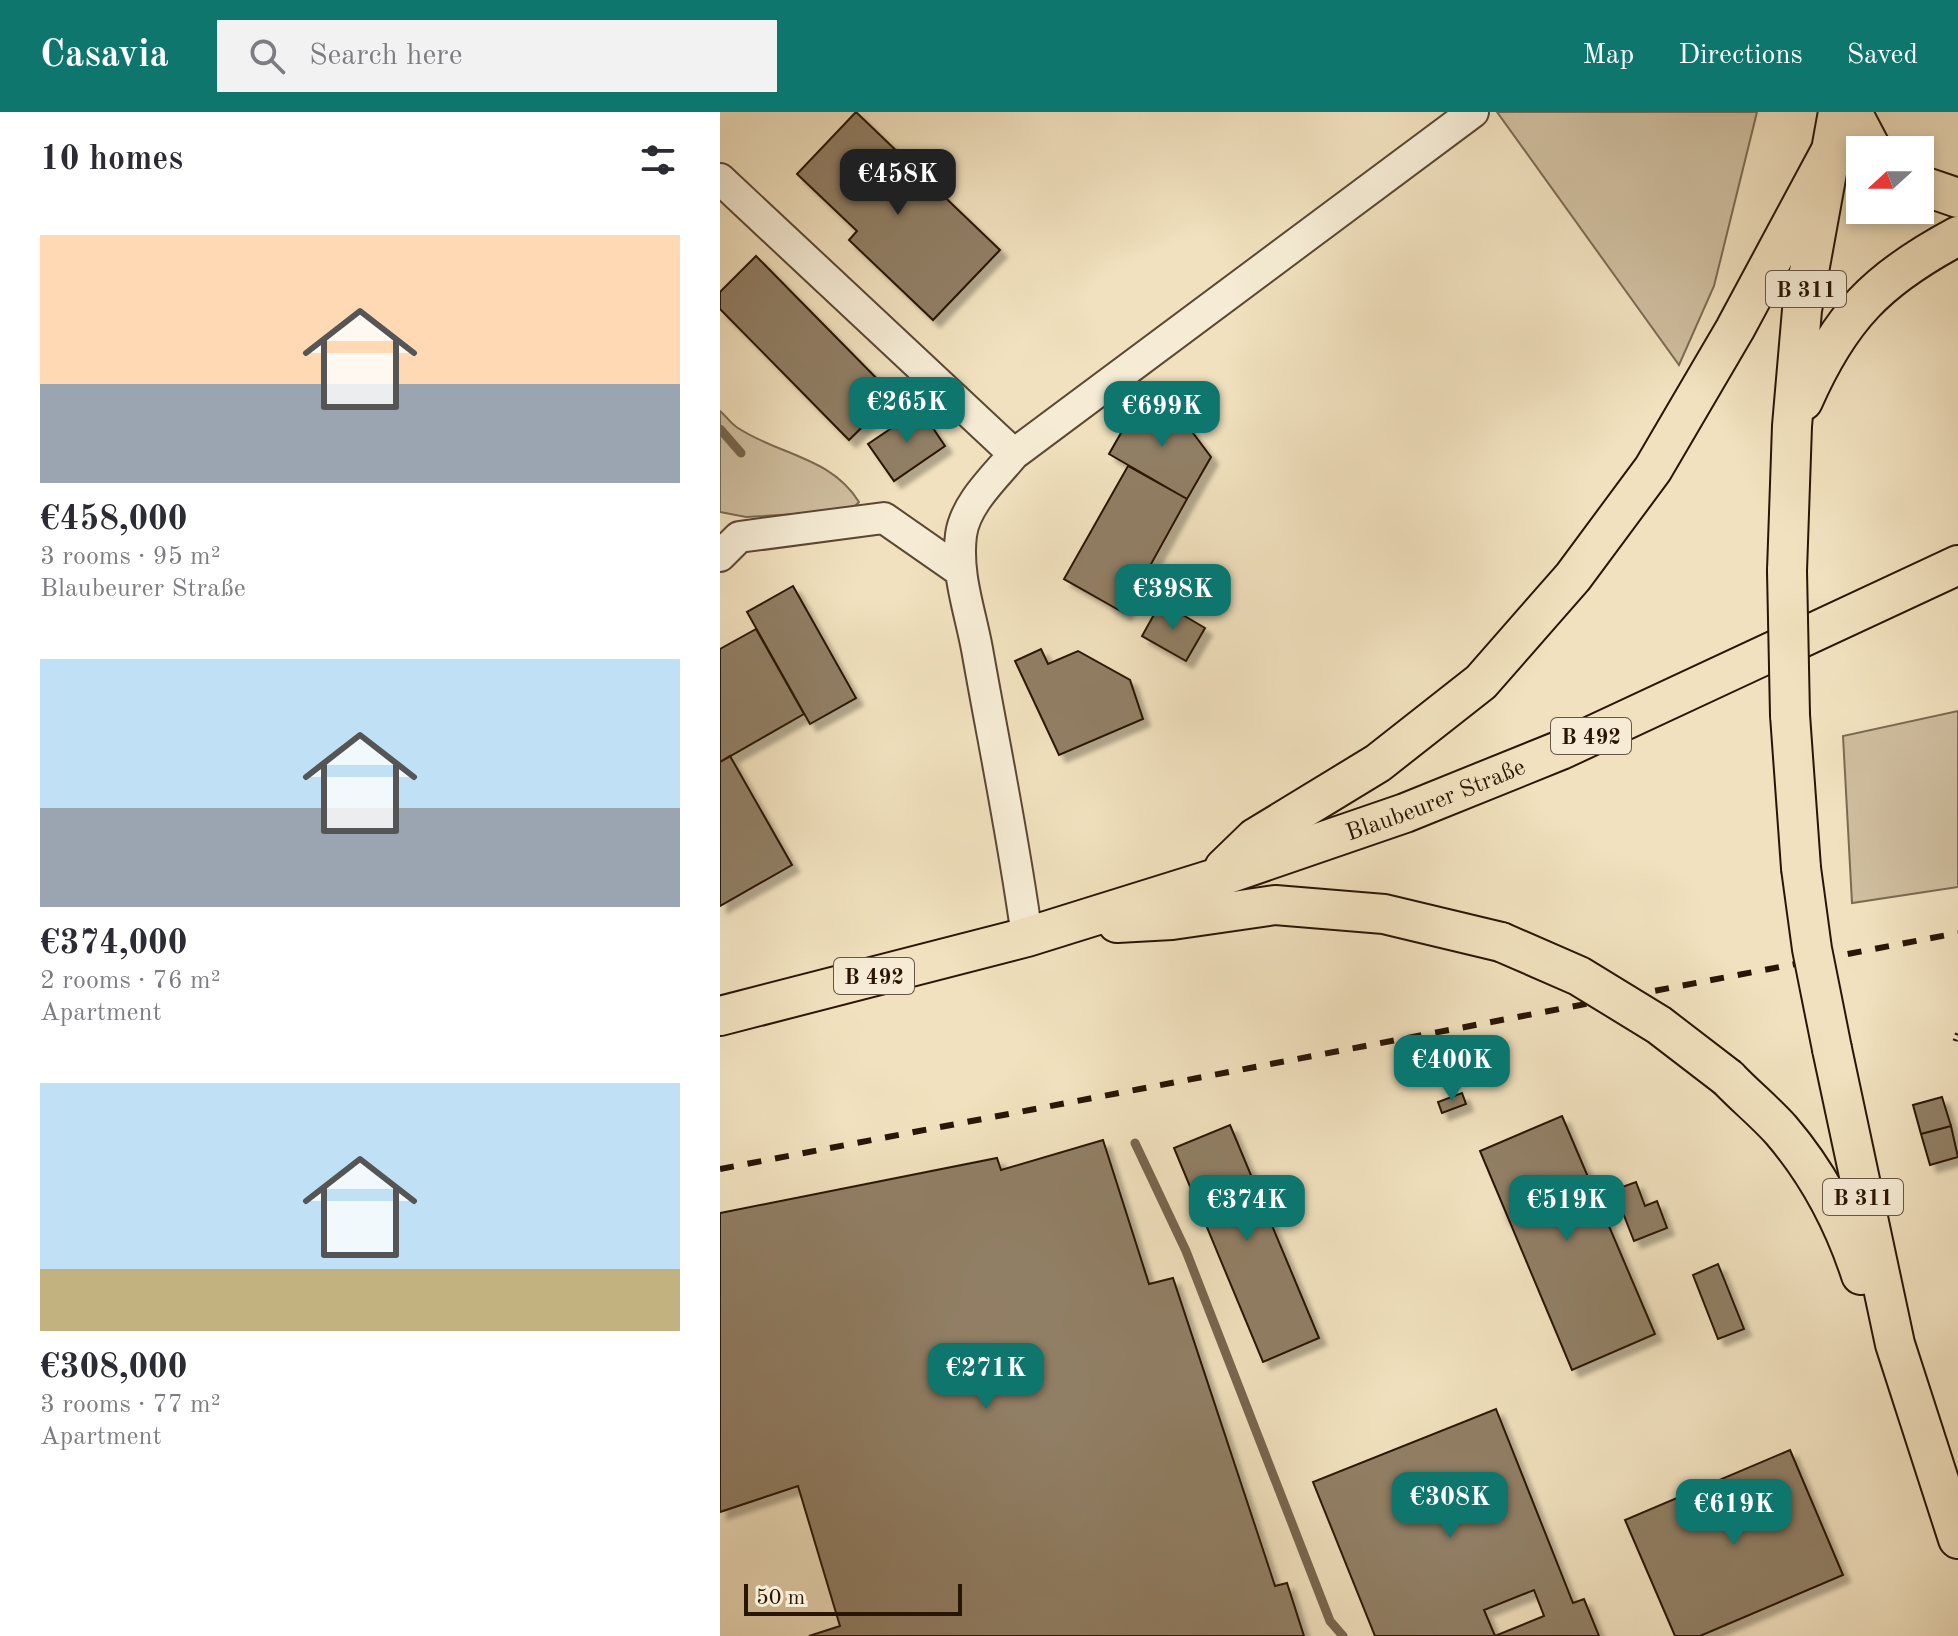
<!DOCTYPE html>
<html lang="en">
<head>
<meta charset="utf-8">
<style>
  body { margin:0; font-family:"Old Standard TT",serif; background:#f2f2f3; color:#2b2b33; height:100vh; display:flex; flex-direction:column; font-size:30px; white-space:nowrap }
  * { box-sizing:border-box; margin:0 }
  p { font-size:26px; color:#7c7c81 }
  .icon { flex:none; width:44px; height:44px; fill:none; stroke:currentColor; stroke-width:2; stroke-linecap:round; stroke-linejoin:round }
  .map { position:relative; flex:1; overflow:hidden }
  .sheet { display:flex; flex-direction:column; background:#fff; width:720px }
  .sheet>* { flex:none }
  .needle { width:52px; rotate:249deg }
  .controls { position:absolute; left:1126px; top:24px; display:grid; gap:16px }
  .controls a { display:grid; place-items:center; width:88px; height:88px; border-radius:0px; background:#fff; box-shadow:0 4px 12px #0003; font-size:40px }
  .scale { position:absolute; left:24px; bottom:20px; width:218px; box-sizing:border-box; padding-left:8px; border:4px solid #291505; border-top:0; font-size:22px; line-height:28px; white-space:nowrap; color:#291505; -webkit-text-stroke:6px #f6ecd5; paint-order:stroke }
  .price { position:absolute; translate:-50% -68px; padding:0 18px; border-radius:16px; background:#0f766e; color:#fff; font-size:26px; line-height:52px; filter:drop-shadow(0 2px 4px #0008) }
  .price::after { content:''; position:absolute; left:50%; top:48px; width:24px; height:18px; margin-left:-12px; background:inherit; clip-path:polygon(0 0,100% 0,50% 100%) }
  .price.active { background:#222; color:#fff }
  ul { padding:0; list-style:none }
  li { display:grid; align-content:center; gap:16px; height:424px; padding:0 40px }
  li span { display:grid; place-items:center; height:248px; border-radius:0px; color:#555 }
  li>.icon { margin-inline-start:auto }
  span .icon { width:144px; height:144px; fill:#fffc; stroke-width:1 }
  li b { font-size:34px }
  h2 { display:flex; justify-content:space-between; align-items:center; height:96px; padding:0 40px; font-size:34px }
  header { display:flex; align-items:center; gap:48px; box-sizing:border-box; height:112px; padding:0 40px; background:#0f766e; color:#fff }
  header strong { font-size:38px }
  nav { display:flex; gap:44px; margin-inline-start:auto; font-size:28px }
  .search { width:560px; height:72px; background:#f2f2f3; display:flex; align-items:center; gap:20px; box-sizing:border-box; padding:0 28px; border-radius:0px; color:#7c7c81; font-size:30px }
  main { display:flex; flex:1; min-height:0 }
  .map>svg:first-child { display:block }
  .green { fill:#cfbe9f; stroke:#7c6a52; stroke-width:2 }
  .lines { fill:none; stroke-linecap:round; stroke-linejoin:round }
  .stream { stroke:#78664e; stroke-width:9 }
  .building { fill:#917f65; stroke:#291505; stroke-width:2; fill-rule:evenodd; filter:url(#shadow) }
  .minor-casing { stroke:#5b4833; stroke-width:34 }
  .major-casing { stroke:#291505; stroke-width:42 }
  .path { stroke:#291505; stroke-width:5; stroke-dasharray:2 4; stroke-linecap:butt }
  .minor { stroke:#f6ecd5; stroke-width:30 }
  .major { stroke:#f1e1be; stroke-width:38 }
  .rail { stroke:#291505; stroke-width:6; stroke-dasharray:14 14; stroke-linecap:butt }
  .major-bridge-casing { stroke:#291505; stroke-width:42; stroke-linecap:butt }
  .major-bridge { stroke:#f1e1be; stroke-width:38 }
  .labels { text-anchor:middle; stroke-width:6; stroke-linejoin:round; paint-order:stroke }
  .shield { fill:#f6ecd5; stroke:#665643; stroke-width:2 }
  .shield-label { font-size:22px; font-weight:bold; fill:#291505 }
  .street-label { font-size:24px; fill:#291505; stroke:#f6ecd5 }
</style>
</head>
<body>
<header>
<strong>Casavia</strong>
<div class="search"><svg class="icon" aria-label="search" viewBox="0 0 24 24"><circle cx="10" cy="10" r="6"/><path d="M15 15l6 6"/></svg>Search here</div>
<nav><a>Map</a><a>Directions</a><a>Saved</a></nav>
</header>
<main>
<section class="sheet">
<h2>10 homes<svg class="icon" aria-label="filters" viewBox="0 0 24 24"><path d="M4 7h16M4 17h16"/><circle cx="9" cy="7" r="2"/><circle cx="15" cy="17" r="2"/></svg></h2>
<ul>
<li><span style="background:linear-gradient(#ffd9b3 60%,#9aa5b1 0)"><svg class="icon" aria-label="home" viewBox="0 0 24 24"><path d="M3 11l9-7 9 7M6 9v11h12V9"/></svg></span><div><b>€458,000</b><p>3 rooms · 95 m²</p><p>Blaubeurer Straße</p></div></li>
<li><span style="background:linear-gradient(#bfe0f5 60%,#9aa5b1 0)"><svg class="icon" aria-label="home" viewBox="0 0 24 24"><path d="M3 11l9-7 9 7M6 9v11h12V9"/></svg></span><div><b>€374,000</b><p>2 rooms · 76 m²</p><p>Apartment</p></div></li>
<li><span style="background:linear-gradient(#bfe0f5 75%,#c2b280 0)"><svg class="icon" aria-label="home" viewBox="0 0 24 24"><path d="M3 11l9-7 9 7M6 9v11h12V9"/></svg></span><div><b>€308,000</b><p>3 rooms · 77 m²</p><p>Apartment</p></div></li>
</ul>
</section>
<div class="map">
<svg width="1238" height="1524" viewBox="0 0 1238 1524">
  <defs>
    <filter id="shadow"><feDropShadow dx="7" dy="7" stdDeviation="2" flood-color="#0004"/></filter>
  </defs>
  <rect width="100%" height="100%" fill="#f1e1be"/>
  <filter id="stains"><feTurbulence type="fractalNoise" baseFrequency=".0025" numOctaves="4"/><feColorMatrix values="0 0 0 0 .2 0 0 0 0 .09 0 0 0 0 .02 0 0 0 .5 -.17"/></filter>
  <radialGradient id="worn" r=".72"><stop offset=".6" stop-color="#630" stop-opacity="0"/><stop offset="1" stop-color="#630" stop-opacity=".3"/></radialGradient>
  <path class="green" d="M777,0H1037L994,174L959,253Z
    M0,299C6,304 11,312 18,316C59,343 111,345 139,390L130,399L26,405L0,400Z
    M1238,599V775L1132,791L1123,624Z"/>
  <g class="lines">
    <path class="stream" d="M0,317L21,341
      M415,1031L466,1139L610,1509L623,1524"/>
  </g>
  <path class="building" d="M136,0L280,138L213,208L129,128L137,119L77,62Z
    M36,144L174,284L129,328L0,197V180Z
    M421,286L467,313L491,345L467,387L389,342Z
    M200,297L225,334L174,369L148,332Z
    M408,354L467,387L404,501L344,467Z
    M73,474L136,586L90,612L27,500Z
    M441,490L485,516L466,549L422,524Z
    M36,517L84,602L0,650V537Z
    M321,537L328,552L358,539L410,568L423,607L339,643L295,549Z
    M10,644L72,753L0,794V650Z
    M742,981L746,992L722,1001L718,990Z
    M1222,985L1231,1014L1201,1022L1193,993Z
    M842,1004L935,1222L852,1258L760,1039Z
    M510,1013L599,1226L543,1250L454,1036Z
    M1231,1014L1238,1045L1210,1053L1201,1022Z
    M383,1028L429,1172L453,1166L555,1474L567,1471L584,1524H89L120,1514L78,1374L0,1400V1101L277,1046L281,1058Z
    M916,1070L925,1094L937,1089L947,1116L914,1129L894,1078Z
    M998,1152L1024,1217L998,1227L973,1163Z
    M776,1297L853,1491L864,1487L879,1524H655L593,1370ZM814,1478L824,1504L775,1524L764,1498Z
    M1070,1338L1123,1463L980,1524H955L905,1408Z"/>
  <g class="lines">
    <g class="minor-casing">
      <path id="minor" d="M0,67L294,342
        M0,444L19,425L164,406L240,459
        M307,825C294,728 274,633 257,537C250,499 236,462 241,423C245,392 275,365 294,342L753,0"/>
    </g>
    <g class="major-casing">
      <g id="major">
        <path d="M1132,0L1152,38"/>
        <path d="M1200,73L1238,86"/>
        <path d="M1083,289C1120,205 1157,167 1238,124"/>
        <path d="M1067,459L1072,314L1082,198L1118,0"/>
        <path d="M1070,603L1081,756"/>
        <path d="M504,756L535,726L658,651L761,570L853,465L933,357L1015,217L1109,42"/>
        <path d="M397,811L452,808L555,793L664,802L781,830"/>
        <path id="s1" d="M0,904L307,825L493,767L685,701L841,638L1238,453"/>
        <path d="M1112,937L1175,1232L1238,1427"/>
        <path d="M1008,966C1025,984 1045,1000 1061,1018C1097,1060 1124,1111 1141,1163"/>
      </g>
    </g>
    <path class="path" d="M1235,929L1238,920"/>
    <use href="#minor" class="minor"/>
    <use href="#major" class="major"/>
    <path class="rail" d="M0,1057L1238,821"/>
    <g class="major-bridge-casing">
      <path id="major-bridge" d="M1067,459L1070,603
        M1081,756L1092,837L1112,937
        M781,830L859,864L939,913L1008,966"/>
    </g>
    <use href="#major-bridge" class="major-bridge"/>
  </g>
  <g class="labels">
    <g class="shield">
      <rect x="1046" y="159" width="80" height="36" rx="6"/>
      <rect x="831" y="606" width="80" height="36" rx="6"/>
      <rect x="114" y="846" width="80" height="36" rx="6"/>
      <rect x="1103" y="1067" width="80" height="36" rx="6"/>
    </g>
    <g class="shield-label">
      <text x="1086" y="185">B 311</text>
      <text x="871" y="632">B 492</text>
      <text x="154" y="872">B 492</text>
      <text x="1143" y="1093">B 311</text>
    </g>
    <g class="street-label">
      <text dy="8" stroke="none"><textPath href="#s1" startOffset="748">Blaubeurer Straße</textPath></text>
    </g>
  </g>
  <rect width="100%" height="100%" filter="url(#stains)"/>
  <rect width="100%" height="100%" fill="url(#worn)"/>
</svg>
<div class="controls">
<a><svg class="needle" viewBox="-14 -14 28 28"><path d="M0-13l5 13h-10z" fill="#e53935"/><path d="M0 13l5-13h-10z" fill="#7c7c81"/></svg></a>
</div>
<div class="scale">50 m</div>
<b class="price active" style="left:178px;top:105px">€458K</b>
<b class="price" style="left:187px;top:333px">€265K</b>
<b class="price" style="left:442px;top:337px">€699K</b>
<b class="price" style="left:453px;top:520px">€398K</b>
<b class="price" style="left:732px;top:991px">€400K</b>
<b class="price" style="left:527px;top:1131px">€374K</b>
<b class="price" style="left:847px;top:1131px">€519K</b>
<b class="price" style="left:266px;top:1299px">€271K</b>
<b class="price" style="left:730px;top:1428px">€308K</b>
<b class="price" style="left:1014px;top:1435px">€619K</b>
</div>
</main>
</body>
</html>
